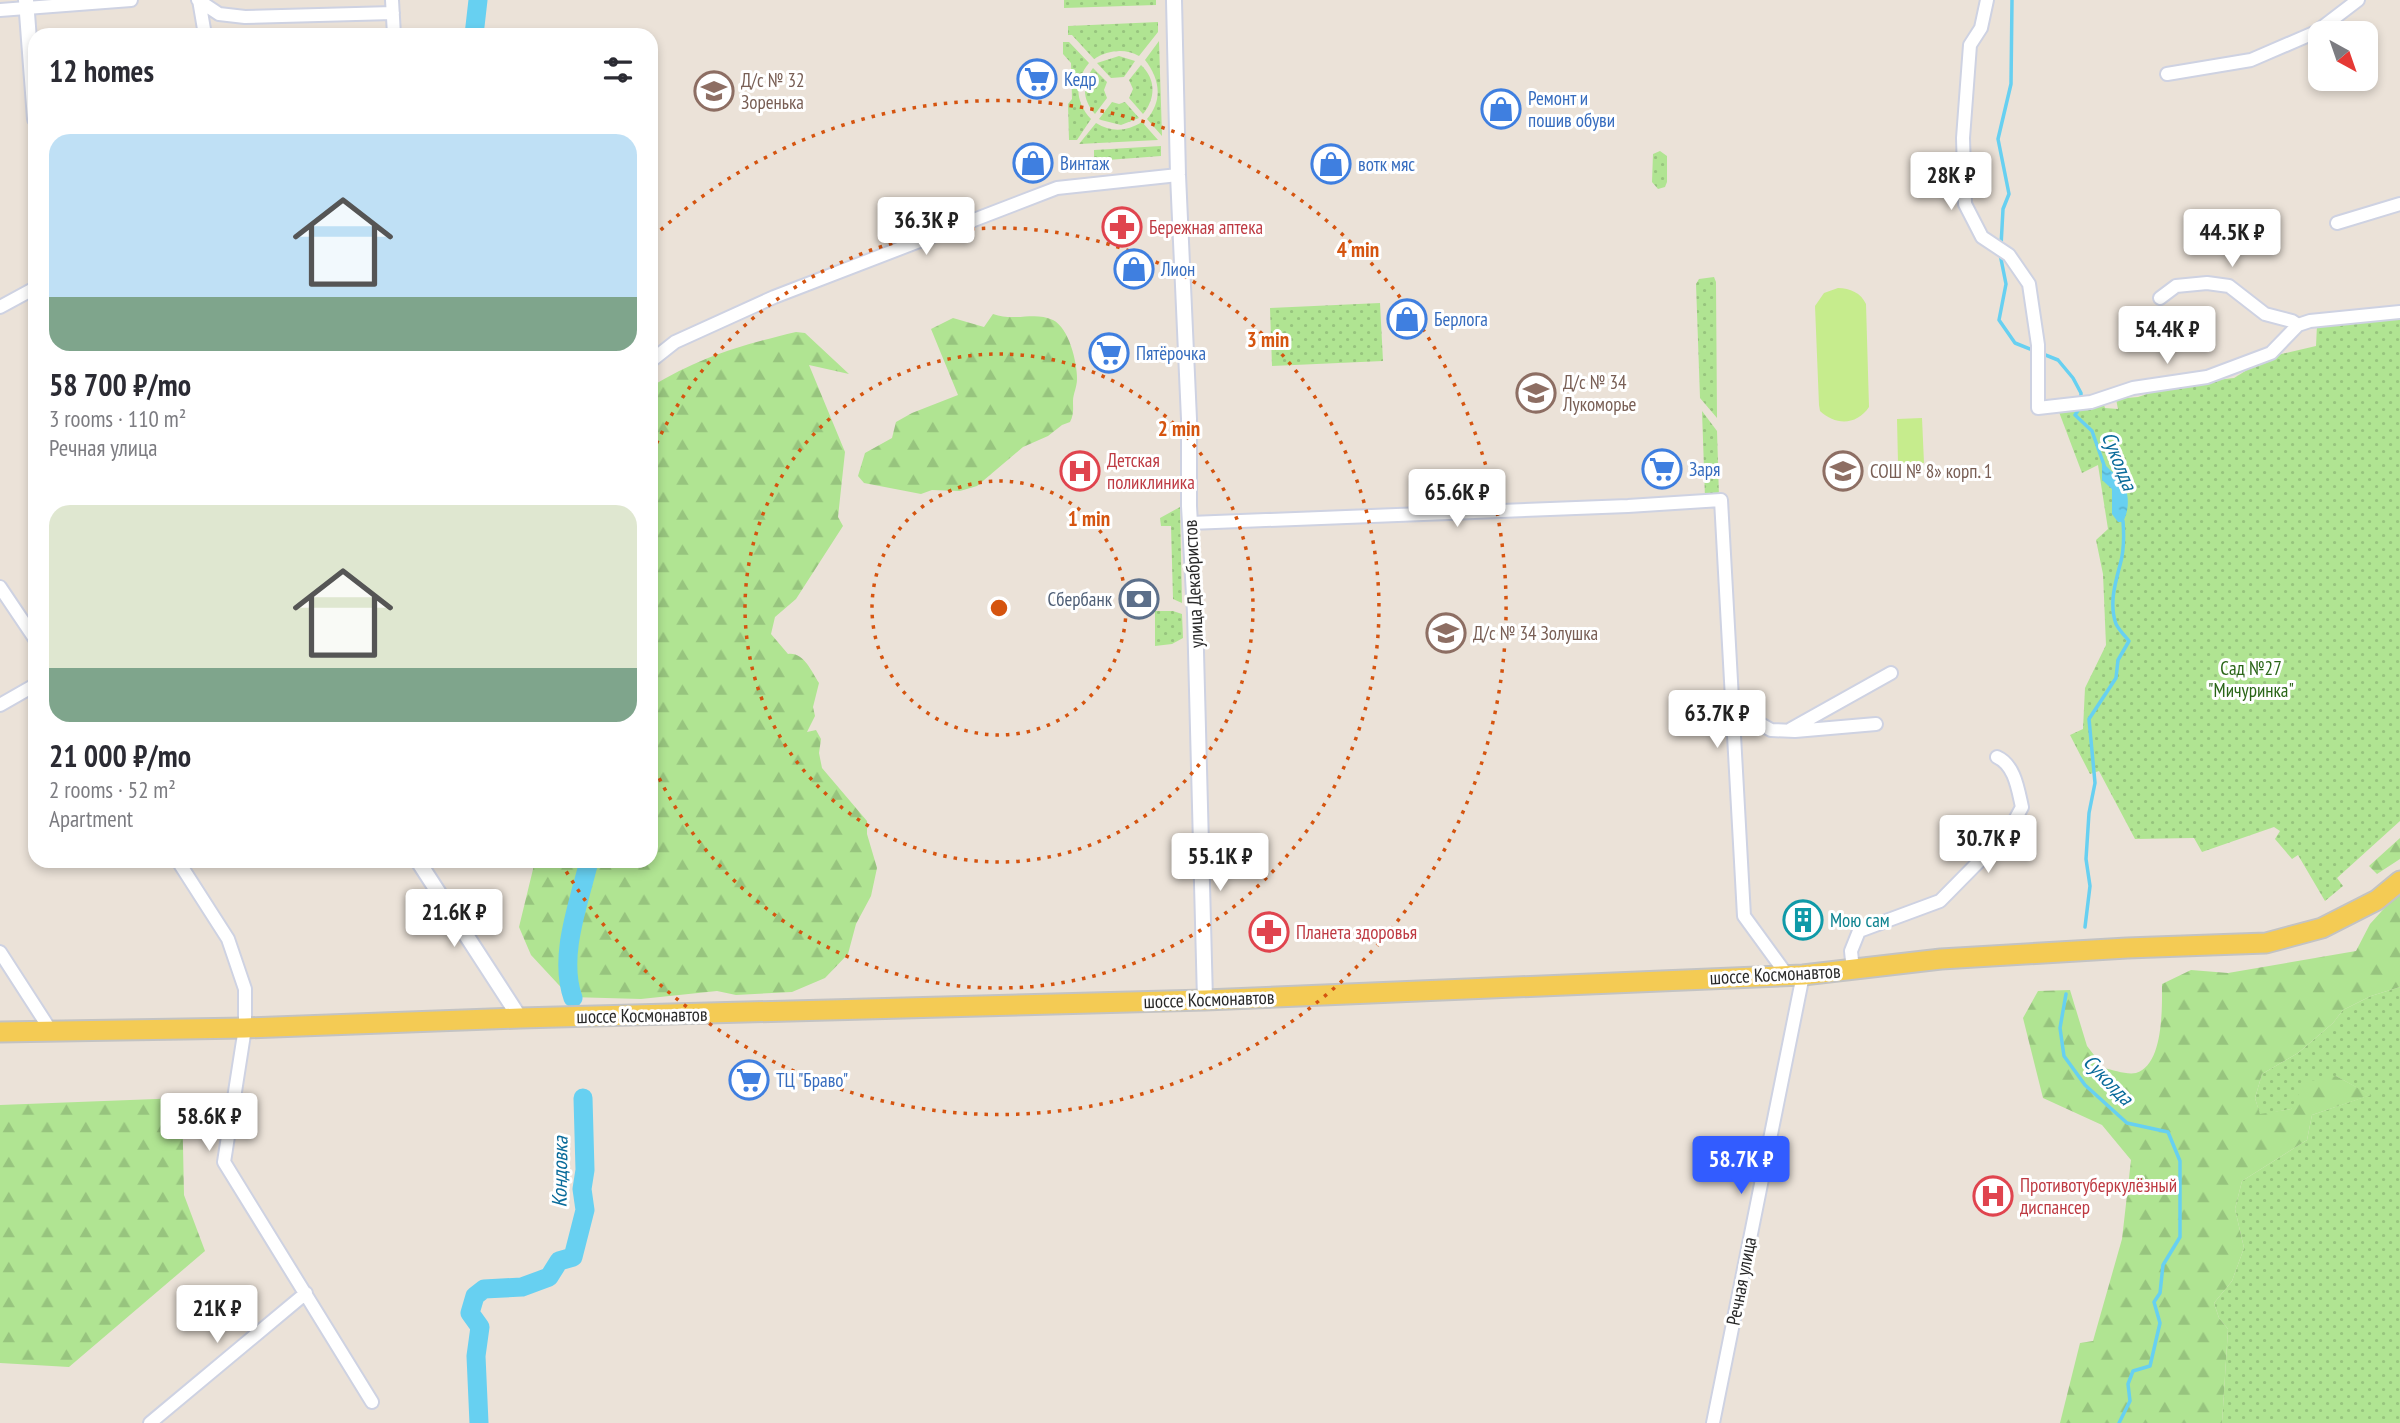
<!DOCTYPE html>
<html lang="en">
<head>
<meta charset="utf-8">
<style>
  body { margin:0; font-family:"PT Sans Narrow",sans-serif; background:#f7f7f7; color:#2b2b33; height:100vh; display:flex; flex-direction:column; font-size:26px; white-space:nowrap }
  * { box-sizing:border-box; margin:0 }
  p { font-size:23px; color:#7c7c81 }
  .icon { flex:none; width:38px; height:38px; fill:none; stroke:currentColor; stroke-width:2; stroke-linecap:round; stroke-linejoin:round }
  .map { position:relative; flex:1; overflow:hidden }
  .panel { position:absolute; left:28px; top:28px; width:630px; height:840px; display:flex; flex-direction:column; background:#fff; border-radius:21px; box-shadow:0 4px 10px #0003 }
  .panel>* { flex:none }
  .needle { width:46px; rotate:140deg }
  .fabs { position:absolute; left:2308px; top:21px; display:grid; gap:14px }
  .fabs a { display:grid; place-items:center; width:70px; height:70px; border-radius:14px; background:#fff; box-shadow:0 4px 10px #0003; font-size:35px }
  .price { position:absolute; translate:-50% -60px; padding:0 16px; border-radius:7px; background:#fff; color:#222; font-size:23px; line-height:46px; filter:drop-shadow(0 2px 4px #0008) }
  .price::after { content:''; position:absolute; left:50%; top:42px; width:21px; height:16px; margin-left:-10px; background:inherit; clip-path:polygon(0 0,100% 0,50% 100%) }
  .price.active { background:#325cff; color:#fff }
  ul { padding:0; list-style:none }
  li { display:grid; align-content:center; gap:14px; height:371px; padding:0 21px }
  li span { display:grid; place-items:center; height:217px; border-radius:21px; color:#555 }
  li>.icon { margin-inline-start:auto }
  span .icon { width:126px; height:126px; fill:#fffc; stroke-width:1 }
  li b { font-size:30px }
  h2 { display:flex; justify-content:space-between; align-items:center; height:84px; padding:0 21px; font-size:30px }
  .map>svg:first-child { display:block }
  .green { fill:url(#green-dots) }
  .forest { fill:url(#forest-firs) }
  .pitch { fill:#c6ec8d }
  .water { fill:url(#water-ripples) }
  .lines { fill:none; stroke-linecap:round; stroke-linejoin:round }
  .stream { stroke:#67d0f1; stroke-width:3.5 }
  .river { stroke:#67d0f1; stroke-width:19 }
  .minor-casing { stroke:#ced2e2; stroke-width:16 }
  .tertiary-casing { stroke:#ced2e2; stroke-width:18 }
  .primary-casing { stroke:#c3c3c3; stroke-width:23 }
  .minor { stroke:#fff; stroke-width:12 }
  .tertiary { stroke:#fff; stroke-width:14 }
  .primary { stroke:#f4cb54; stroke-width:19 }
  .ring { fill:none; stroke:#d5540f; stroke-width:3.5; stroke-dasharray:3.5 7 }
  .labels { text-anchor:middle; stroke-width:6; stroke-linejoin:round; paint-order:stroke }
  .shop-label { font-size:19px; fill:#366cbe; stroke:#fff; text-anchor:start }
  .education-label { font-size:19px; fill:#785e54; stroke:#fff; text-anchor:start }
  .health-label { font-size:19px; fill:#be3a42; stroke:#fff; text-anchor:start }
  .street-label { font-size:19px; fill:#282828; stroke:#fff }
  .service-label { font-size:19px; fill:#4e5e75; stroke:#fff; text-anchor:end }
  .park-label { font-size:19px; fill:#296517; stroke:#fff }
  .culture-label { font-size:19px; fill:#0d838f; stroke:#fff; text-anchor:start }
  .water-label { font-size:21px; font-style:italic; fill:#096b9a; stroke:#fff }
  .centre { fill:#d5540f; stroke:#fff; stroke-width:3.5 }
  .ring-label { font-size:21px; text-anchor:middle; font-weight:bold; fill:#d5540f; stroke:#fff; stroke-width:6; stroke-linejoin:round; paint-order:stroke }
</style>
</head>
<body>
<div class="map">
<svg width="2400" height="1423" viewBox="0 0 2400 1423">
  <defs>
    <pattern id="green-dots" width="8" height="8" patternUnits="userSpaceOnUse" patternTransform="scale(1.75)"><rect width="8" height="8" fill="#b0e492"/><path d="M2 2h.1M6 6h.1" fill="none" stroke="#97c47e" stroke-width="1.8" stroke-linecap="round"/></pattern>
    <pattern id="forest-firs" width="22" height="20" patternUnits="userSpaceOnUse" patternTransform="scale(1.75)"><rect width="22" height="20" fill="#b0e492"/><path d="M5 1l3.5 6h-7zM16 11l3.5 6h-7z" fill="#97c47e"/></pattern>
    <pattern id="water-ripples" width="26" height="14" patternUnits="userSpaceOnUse" patternTransform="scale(1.75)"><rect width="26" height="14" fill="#67d0f1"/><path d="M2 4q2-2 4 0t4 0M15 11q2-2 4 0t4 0" fill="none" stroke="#59b3cf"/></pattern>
  </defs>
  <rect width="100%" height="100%" fill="#ebe2d8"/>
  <path class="green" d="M1064,0H1156V5L1064,8Z
    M1158,22V32L1139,56C1125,48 1108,50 1094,59L1072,35H1068V26Z
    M1159,41L1162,136L1147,119C1163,100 1160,79 1145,60Z
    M1063,42H1069L1089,63C1074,81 1075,102 1091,119L1077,140H1069L1068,104L1072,99L1071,63L1063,54Z
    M1119,56L1135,61L1124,77L1111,78L1097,63Z
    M1141,65C1156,79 1156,98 1143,114L1129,98L1133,89L1129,80Z
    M1093,68L1107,82L1104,90L1107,98L1095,114C1082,99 1082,84 1093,68Z
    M1112,102L1119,104L1125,102L1139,118L1121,125L1101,120L1099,119Z
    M1142,122L1158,140L1079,144L1096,123C1112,133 1127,131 1142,122Z
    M1161,146V156L1094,161V150Z
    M1660,151L1667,156V182L1665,187L1658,189L1652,182L1653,154Z
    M1714,277L1716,282L1717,418L1700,398L1696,284L1699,279Z
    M1380,303L1383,361L1272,366L1270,308Z
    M2400,318V821L2337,878L2343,886L2325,901L2298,855L2292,859L2275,839L2280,831L2274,827L2202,852L2194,838L2135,839L2099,771L2090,774L2070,735L2083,729L2085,688L2106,645L2103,574L2096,540L2108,529L2098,465L2082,473L2059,412L2104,405L2105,408L2118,409L2116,399L2138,397L2174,385L2234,378L2268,357L2316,346L2317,325Z
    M1702,411L1717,431L1719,497L1705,498Z
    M1180,507L1182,603L1173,599L1171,526H1161L1160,518Z
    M1155,611H1173L1182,614L1183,638L1172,644L1155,646Z
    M2400,987V1423H2222L2228,1329L2219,1318L2214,1303L2232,1281L2244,1248L2235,1209L2242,1181L2307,1140L2312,1115L2370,1095L2336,1076L2291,1109L2260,1115L2255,1098L2262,1074L2298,1053L2333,1023L2343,1010L2371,996Z"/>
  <path class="forest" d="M993,314C1015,322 1034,311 1053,320C1069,328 1077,362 1077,379C1077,387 1073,394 1073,401C1073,410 1074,414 1070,422L1062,425L1048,436L1023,447L977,486L960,491L932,490L921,494L864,483L858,476L865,453L892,438L896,422L912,413L958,395L931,329L953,318L984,327Z
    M796,332L805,333L849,374L809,365L845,452L838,517L843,526L796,599L775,617L771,634L788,654C804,652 811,671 819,683L813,707L815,716L807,732L816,730L821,739L819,753L822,768L867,821V834L877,868L871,896L856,924L848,954L825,978L792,992L736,995L717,991L641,999L570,997L531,955L519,927L535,861H651V387C699,357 742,345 796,332Z
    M2400,838V859L2377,874L2369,866Z
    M2400,891V987L2371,996L2343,1010L2333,1023L2298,1053L2262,1074L2255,1098L2260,1114L2291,1109L2305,1082L2336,1076L2371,1095L2312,1115L2307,1140L2242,1181L2235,1209L2244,1248L2232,1281L2214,1303L2219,1318L2228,1329L2222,1423H2060L2080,1343L2093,1341L2122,1239L2131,1160L2102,1125L2043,1098L2023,1018L2038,991L2070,990L2087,1046L2104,1068C2113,1070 2127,1075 2136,1073C2164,1065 2162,1006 2162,984L2191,970L2228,973L2356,951L2370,924Z
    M182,1098L184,1195L205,1251L69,1367L0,1363V1105Z"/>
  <path class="pitch" d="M1838,288C1850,288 1861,293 1866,304L1869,407C1857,425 1836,426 1820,411L1819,405L1815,306L1824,293Z
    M1922,418L1924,463H1898L1897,419Z"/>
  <path class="water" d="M2102,461C2108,469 2112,471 2119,478C2130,489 2130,509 2123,522H2118L2112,514V489L2102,480Z"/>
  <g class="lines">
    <path class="stream" d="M2001,246L2003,209L2009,194L1998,139L2011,84L2012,0
      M2000,254L2006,284L1999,320L2015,343L2058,360L2073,378L2081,393V406L2075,415L2092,431L2104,465
      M2085,927L2090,886L2086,859L2089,813L2095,783L2089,719L2116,678L2118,660L2129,641C2125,636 2119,630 2116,624C2109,604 2115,584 2120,565C2124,552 2124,534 2123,521
      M2066,994L2060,1028L2064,1056L2085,1085L2127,1123L2168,1132L2180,1161V1237L2163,1265L2160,1293L2154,1302L2160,1323L2150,1366L2133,1371L2128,1384L2130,1401L2119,1423"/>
    <path class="river" d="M474,35L478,0
      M573,998C558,956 579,903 589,861
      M479,1423L476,1356L480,1327L470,1313L475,1296L484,1289L522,1287L549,1277L559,1261L573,1257L585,1210L582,1189L585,1170L583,1098"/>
    <g class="minor-casing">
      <path id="minor" d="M198,0L219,14L245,17L393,13
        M199,0L205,35
        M392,0L394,35
        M1987,0L1981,28L1970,45L1963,138L1965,204L1982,237L2009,255L2029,284L2038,345V408L2091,402L2133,388L2207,377L2271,353L2298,325L2310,321L2400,312
        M0,10L131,0
        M2167,74L2251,60L2316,32L2358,0
        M2337,223L2400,204
        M2160,298L2176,286L2207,283L2229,286L2265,314L2292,321L2298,325
        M0,307L35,288
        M651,361L675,342L774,297L1057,188L1178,175
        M1190,523L1628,506L1721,500L1744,916L1787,975
        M0,587L35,639
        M0,705L35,685
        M1732,722H1757L1771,730L1795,731L1876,724
        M1791,729L1891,673
        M178,861L228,939L245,989V1028L224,1162L372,1402
        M0,952L51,1031
        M1853,970L1851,951L1859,931L1940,901L2009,831L2022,807C2018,790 2015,765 1997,757
        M150,1423L306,1293
        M1713,1423L1803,975"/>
    </g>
    <g class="tertiary-casing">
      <path id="tertiary" d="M26,0L35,119
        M1174,0L1178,175L1189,419V506L1195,613L1205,1000
        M418,861L520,1018"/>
    </g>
    <g class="primary-casing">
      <path id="primary" d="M0,1032L245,1028L520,1018L1205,1000L1803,975L1941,959L2127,948L2266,943L2322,928L2377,900L2400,881"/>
    </g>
    <use href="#minor" class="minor"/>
    <use href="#tertiary" class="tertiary"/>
    <use href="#primary" class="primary"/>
  </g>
  <g class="ring">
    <circle cx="999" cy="608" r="127"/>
    <circle cx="999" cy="608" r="254"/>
    <path d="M652 453A380 380 0 1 1 652 763"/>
    <path d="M653 237A507 507 0 1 1 560 861"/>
  </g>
  <defs>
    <g id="supermarket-ring" transform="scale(2.0125)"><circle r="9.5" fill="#fff" stroke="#3f7fe0" stroke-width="1.5"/><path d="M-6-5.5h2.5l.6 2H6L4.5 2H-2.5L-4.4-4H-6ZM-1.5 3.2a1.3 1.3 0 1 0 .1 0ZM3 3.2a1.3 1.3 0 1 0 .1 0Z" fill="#3f7fe0"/></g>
    <g id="school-ring" transform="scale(2.0125)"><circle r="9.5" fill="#fff" stroke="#8d6e63" stroke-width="1.5"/><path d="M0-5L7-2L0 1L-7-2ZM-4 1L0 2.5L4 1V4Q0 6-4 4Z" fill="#8d6e63"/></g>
    <g id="shop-ring" transform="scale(2.0125)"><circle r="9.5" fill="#fff" stroke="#3f7fe0" stroke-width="1.5"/><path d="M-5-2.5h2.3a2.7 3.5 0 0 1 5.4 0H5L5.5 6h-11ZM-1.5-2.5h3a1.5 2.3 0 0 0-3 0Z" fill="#3f7fe0"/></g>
    <g id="pharmacy-ring" transform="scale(2.0125)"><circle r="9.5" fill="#fff" stroke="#e0444e" stroke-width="1.5"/><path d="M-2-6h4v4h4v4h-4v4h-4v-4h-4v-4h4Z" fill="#e0444e"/></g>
    <g id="hospital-ring" transform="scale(2.0125)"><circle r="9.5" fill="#fff" stroke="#e0444e" stroke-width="1.5"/><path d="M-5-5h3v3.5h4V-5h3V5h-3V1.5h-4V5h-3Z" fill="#e0444e"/></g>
    <g id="bank-ring" transform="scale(2.0125)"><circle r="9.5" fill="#fff" stroke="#5c6f8a" stroke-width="1.5"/><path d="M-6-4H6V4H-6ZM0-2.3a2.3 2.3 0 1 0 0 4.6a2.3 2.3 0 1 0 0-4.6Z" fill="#5c6f8a"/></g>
    <g id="building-ring" transform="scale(2.0125)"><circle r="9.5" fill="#fff" stroke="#0f9aa8" stroke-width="1.5"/><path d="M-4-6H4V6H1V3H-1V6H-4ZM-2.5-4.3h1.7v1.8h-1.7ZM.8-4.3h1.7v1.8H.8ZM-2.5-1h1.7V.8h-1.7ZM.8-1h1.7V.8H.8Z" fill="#0f9aa8"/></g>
  </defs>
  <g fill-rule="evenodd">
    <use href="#supermarket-ring" x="1037" y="79"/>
    <use href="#school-ring" x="714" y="91"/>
    <use href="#shop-ring" x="1501" y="109"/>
    <use href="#shop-ring" x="1033" y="163"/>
    <use href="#shop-ring" x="1331" y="164"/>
    <use href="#pharmacy-ring" x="1122" y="227"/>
    <use href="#shop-ring" x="1134" y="269"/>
    <use href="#shop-ring" x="1407" y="319"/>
    <use href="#supermarket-ring" x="1109" y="353"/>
    <use href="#school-ring" x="1536" y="393"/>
    <use href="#supermarket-ring" x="1662" y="469"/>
    <use href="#hospital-ring" x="1080" y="471"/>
    <use href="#school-ring" x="1843" y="471"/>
    <use href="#bank-ring" x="1139" y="599"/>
    <use href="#school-ring" x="1446" y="633"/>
    <use href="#building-ring" x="1803" y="920"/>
    <use href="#pharmacy-ring" x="1269" y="932"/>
    <use href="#supermarket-ring" x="749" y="1080"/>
    <use href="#hospital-ring" x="1993" y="1196"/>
  </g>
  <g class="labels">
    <g class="shop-label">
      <text x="1064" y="86">Кедр</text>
      <text x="1528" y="105">Ремонт и<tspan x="1528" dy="22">пошив обуви</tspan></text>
      <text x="1060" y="170">Винтаж</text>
      <text x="1358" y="171">вотк мяс</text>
      <text x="1161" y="276">Лион</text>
      <text x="1434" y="326">Берлога</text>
      <text x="1136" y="360">Пятёрочка</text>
      <text x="1689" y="476">Заря</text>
      <text x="776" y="1087">ТЦ "Браво"</text>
    </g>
    <g class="education-label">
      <text x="741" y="87">Д/с № 32<tspan x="741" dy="22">Зоренька</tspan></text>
      <text x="1563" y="389">Д/с № 34<tspan x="1563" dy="22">Лукоморье</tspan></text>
      <text x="1870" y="478">СОШ № 8» корп. 1</text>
      <text x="1473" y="640">Д/с № 34 Золушка</text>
    </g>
    <g class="health-label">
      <text x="1149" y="234">Бережная аптека</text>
      <text x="1107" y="467">Детская<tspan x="1107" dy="22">поликлиника</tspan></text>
      <text x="1296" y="939">Планета здоровья</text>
      <text x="2020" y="1192">Противотуберкулёзный<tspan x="2020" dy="22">диспансер</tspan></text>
    </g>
    <g class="street-label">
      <text transform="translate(1193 584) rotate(-93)" y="7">улица Декабристов</text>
      <text transform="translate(1775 974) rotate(-3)" y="7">шоссе Космонавтов</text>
      <text transform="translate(1209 999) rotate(-2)" y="7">шоссе Космонавтов</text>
      <text transform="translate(642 1015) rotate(-1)" y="7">шоссе Космонавтов</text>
      <text transform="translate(1741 1281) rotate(-79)" y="7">Речная улица</text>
    </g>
    <g class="service-label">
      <text x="1112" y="606">Сбербанк</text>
    </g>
    <g class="park-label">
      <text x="2251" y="675">Сад №27<tspan x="2251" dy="22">"Мичуринка"</tspan></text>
    </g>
    <g class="culture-label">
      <text x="1830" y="927">Мою сам</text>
    </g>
    <g class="water-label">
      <text transform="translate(2119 461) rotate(68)" y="7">Суколда</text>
      <text transform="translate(2108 1080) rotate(46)" y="7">Суколда</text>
      <text transform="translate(560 1172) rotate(-89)" y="7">Кондовка</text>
    </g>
  </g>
  <circle cx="999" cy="608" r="10" class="centre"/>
  <g class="ring-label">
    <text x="1358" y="257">4 min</text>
    <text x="1268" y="347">3 min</text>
    <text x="1179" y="436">2 min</text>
    <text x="1089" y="526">1 min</text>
  </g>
</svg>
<div class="fabs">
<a><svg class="needle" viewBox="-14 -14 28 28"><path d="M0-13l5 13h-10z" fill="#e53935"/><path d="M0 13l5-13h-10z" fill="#7c7c81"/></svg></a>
</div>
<b class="price" style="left:1951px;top:212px">28K ₽</b>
<b class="price" style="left:926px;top:257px">36.3K ₽</b>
<b class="price" style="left:2232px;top:269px">44.5K ₽</b>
<b class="price" style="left:2167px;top:366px">54.4K ₽</b>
<b class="price" style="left:1457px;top:529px">65.6K ₽</b>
<b class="price" style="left:1717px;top:750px">63.7K ₽</b>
<b class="price" style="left:1988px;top:875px">30.7K ₽</b>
<b class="price" style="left:1220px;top:893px">55.1K ₽</b>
<b class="price" style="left:454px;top:949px">21.6K ₽</b>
<b class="price" style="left:209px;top:1153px">58.6K ₽</b>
<b class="price active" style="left:1741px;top:1196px">58.7K ₽</b>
<b class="price" style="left:217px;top:1345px">21K ₽</b>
<section class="panel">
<h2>12 homes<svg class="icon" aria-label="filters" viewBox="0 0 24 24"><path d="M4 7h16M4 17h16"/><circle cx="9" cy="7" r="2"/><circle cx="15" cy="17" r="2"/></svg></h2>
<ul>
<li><span style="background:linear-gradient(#bfe0f5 75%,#7fa58c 0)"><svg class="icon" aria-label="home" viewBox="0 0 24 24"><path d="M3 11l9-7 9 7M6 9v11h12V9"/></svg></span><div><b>58 700 ₽/mo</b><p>3 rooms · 110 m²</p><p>Речная улица</p></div></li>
<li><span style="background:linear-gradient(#dfe7d0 75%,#7fa58c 0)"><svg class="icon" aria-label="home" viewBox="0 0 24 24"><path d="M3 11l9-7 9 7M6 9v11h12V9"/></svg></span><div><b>21 000 ₽/mo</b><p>2 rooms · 52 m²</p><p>Apartment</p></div></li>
</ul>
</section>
</div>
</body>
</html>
